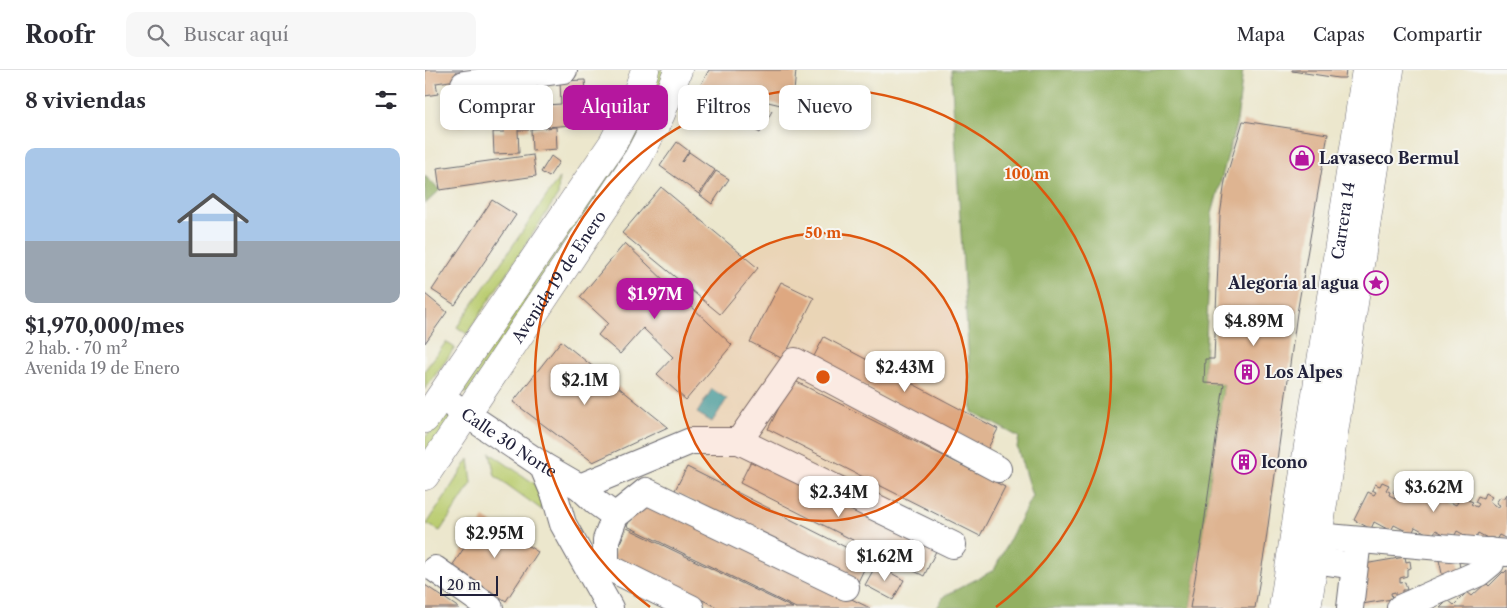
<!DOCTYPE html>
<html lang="es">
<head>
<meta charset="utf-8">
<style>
  body { margin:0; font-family:"Libre Caslon Text",serif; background:#f7f7f7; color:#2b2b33; height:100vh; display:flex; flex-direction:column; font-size:19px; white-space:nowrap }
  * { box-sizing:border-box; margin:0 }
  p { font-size:16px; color:#7c7c81 }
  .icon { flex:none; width:28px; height:28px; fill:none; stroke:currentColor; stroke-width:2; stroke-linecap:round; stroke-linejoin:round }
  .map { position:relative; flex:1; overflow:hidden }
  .drawer { display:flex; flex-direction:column; background:#fff; width:425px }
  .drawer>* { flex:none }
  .guide { position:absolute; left:15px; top:15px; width:475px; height:45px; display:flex; gap:10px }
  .scale { position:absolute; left:15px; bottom:12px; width:58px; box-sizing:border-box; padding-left:5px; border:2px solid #22223b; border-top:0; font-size:14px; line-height:18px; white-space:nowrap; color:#22223b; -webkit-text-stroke:4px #f6f6f2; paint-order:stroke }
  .price { position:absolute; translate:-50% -42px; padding:0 11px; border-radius:10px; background:#fff; color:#222; font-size:16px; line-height:32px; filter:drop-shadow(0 1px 2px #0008) }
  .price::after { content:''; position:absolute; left:50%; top:30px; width:15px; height:11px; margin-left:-8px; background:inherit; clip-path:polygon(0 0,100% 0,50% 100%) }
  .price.on { background:#b5179e; color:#fff }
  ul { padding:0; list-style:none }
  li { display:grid; align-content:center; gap:10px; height:265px; padding:0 25px }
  li span { display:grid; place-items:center; height:155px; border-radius:10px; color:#555 }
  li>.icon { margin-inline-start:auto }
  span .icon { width:90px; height:90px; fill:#fffc; stroke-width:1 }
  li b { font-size:21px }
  h2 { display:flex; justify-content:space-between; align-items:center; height:60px; padding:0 25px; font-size:21px }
  .chip { padding:0 18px; border-radius:10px; background:#fff; box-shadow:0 2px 8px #0003; font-size:18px; line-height:45px }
  .chip.on { background:#b5179e; color:#fff }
  header { display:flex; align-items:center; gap:30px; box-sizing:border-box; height:70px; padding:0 25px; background:#fff; border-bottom:1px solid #e1e1e2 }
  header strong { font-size:24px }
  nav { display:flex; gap:28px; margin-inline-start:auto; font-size:18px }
  .search { width:350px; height:45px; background:#f7f7f7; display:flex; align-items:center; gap:12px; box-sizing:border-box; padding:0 18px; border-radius:10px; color:#7c7c81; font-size:19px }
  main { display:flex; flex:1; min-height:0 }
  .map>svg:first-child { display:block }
  .green { fill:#bacc70; stroke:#6e7756 }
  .forest { fill:#93b062; stroke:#5a694e }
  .water { fill:#3eaeb8; stroke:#30687a }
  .building { fill:#deb491 }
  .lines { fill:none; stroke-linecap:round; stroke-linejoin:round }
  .minor-casing { stroke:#69676e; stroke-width:28 }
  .major-casing { stroke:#69676e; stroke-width:29 }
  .minor { stroke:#fff; stroke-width:26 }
  .major { stroke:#fff; stroke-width:28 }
  .ring { fill:none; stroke:#de560e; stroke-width:2.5 }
  .labels { text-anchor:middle; stroke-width:4; stroke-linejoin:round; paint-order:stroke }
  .poi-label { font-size:16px; font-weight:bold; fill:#22223b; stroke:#f6f6f2; text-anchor:start }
  .street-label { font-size:16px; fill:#22223b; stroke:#f6f6f2 }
  .centre { fill:#de560e; stroke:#f6f6f2; stroke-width:2.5 }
  .ring-label { font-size:15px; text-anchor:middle; font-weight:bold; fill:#de560e; stroke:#f6f6f2; stroke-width:4; stroke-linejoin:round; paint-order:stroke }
</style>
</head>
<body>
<header>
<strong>Roofr</strong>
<div class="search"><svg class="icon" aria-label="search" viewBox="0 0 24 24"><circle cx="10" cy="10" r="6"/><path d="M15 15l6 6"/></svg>Buscar aquí</div>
<nav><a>Mapa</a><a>Capas</a><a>Compartir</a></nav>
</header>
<main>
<section class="drawer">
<h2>8 viviendas<svg class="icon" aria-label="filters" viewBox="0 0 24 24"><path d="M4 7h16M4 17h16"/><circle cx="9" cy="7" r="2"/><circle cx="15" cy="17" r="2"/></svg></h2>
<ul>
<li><span style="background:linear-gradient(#a9c7e8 60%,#9aa5b1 0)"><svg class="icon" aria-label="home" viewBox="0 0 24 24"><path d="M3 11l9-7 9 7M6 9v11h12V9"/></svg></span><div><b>$1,970,000/mes</b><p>2 hab. · 70 m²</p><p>Avenida 19 de Enero</p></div></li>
</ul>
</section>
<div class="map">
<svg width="1082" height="538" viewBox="0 0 1082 538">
  <rect width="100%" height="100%" fill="#f6f6f2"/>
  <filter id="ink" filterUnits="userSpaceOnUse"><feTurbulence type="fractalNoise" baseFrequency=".02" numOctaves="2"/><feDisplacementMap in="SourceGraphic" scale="10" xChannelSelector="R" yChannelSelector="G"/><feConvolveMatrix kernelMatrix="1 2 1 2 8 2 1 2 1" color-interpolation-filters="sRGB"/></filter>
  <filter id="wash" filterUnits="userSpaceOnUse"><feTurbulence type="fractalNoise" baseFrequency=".0096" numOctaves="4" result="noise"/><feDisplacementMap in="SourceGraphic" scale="20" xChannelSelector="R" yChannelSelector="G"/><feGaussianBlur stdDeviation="1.12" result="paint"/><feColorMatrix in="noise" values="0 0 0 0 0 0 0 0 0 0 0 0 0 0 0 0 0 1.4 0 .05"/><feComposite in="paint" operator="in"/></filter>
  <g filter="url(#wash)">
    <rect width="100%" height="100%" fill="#ece7cd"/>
    <path class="green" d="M231,0H243L206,83L42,324L34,317Z
      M134,108L133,125L42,264L32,257Z
      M21,272L30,278L0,319V300Z
      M18,342L28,348L0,389V368Z
      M65,383L110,414L116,427L117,440L70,406Z
      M44,389L47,413L15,461L2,454Z"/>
    <path class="forest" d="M526,0H818L812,51L787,144L779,312L799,314L777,468L765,538H512L519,526L569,500L607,426L592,377L594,367L547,342Z
      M0,106L15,120L0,134Z"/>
    <path class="water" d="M68,26L70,37L65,46L52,48L49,29Z
      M287,319L302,329L287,352L272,343Z"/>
    <g id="blocks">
      <path class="building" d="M0,0H38V1L31,2L32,10L11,13L13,24L0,26Z
        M284,0H371L369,22L360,36L275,16Z
        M867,0H921L920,8H913L867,1Z
        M160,10L162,32L146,33L147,55L122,57L121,35L136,34L135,11Z
        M118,14L120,36L103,37L104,60H93L94,83L69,84L68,62H79L78,39L95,38L93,15Z
        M280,25L296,29L283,51L270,43Z
        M297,29L313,33L301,54L287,47Z
        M314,32L330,37L318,58L304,50Z
        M331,37L347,41L335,63L321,55Z
        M40,42L41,56L21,57L19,43Z
        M818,51L903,64L872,243L840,478L830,538H765L777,468L799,314L779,313L780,289H789L795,146L800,111Z
        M131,57L132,79L107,81L106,59Z
        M252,72L264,81L257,92L264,82L290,100L274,124L235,96Z
        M108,85L111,106L15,120L12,98Z
        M126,86L134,92L124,107L116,102Z
        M291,101L304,109L287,134L275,125Z
        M236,117L333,198L295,244L197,163Z
        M67,130L91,145L30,235L7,220Z
        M200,173L307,275L261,330L232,304L248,287L218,258L195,284L173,265L183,253L155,227Z
        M356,212L389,228L358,289L325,272Z
        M0,224L22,242L0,273Z
        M399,267L573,359L562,380L388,288Z
        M136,271L243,357L168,392L88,332Z
        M368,310L580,417L555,466L343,359Z
        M327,389L511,481L499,506L315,413Z
        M262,397L444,489L432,514L249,422Z
        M957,412L964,415L961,420L965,422L964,425L970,428L971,425L968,422L971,417L975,419L977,414L984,418L982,422L986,424L984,428L990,431L992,427L988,426L991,419L996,421L998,417L1005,420L1002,425L1006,427L1005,430L1011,433L1012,429L1009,428L1012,422L1016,424L1019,419L1025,423L1023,427L1027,429L1025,432L1031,435L1033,432L1029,430L1032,424L1037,426L1039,422L1046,425L1043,430L1048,432L1046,434L1052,437L1054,434L1050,432L1053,426L1058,428L1060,423L1067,427L1064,431L1073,438L1075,435L1071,433L1075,427L1079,429L1082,424V469L1074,465L1070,472L1053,463L1049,470L1032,461L1028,469L1011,460L1007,466L990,457L987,464L969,455L966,461L949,452L946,459L929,450L943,422L949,425L951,422L947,420L950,414L955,416Z
        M216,427L445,538H371L202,456Z
        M59,448L113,482L81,531L27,496Z
        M202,458L368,538H294L188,487Z
        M1033,486L1036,504L1018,508L1014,490Z
        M980,487L981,492L985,491L986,498L982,499V506L975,508V513L980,512L982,520H977V525L970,526V522L966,523L967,529L937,534L933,515L941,513L939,494Z
        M451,495L479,510L468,530L440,515Z
        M1082,500V538H1015L1023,530L1029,535L1042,522L1047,526L1061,513L1064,516L1078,502L1079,503Z
        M0,515L34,538H0Z"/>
    </g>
  </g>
  <g filter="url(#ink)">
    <use href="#blocks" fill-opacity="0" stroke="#69676e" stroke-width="1"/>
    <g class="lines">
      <g class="minor-casing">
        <g id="minor">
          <path d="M39,14L139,0"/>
          <path id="s1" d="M16,327L117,395L155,417L172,433L190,446L221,421L421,517"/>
          <path d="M314,371L370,291L573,399"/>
          <path d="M117,395L130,426L138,454L185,538"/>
          <path d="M155,417L266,371H314L528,475"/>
          <path d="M190,446L181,470V496L266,538"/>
          <path d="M892,466L1082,483"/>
          <path d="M889,490L929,496"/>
          <path d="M10,499L65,538"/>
          <path d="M925,538L933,470"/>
          <path d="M975,538L1054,503L1066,493L1065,481"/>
        </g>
      </g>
      <g class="major-casing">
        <g id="major">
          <path d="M0,349L188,73L209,31L220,0"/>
          <path id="s2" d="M0,406L213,88L236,44L253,0"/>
          <path id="s3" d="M858,538L941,0"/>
          <path d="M882,538L965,0"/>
        </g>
      </g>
      <use href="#minor" class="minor"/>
      <use href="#major" class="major"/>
    </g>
  </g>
  <circle cx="398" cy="307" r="144" fill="#de560e" fill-opacity=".12"/>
  <g class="ring">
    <circle cx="398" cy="307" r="144"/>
    <path d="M225 537A288 288 0 1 1 571 537"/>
  </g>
  <defs>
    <g id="shop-ring" transform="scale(1.25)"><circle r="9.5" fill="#f6f6f2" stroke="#b5179e" stroke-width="1.5"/><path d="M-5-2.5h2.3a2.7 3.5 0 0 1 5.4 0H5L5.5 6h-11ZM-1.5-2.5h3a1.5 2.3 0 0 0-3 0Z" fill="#b5179e"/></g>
    <g id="sight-ring" transform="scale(1.25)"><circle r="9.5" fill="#f6f6f2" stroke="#b5179e" stroke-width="1.5"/><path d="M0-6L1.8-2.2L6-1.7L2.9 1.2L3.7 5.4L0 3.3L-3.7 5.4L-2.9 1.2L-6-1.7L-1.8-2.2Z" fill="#b5179e"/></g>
    <g id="building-ring" transform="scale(1.25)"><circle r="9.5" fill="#f6f6f2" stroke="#b5179e" stroke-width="1.5"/><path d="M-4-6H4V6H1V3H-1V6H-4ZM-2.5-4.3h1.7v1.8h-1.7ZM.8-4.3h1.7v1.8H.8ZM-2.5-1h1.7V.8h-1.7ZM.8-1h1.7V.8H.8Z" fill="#b5179e"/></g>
  </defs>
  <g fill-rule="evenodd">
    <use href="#shop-ring" x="877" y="88"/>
    <use href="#sight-ring" x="951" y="213"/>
    <use href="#building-ring" x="822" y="302"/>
    <use href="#building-ring" x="819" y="392"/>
  </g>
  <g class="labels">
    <g class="poi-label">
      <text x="894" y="94">Lavaseco Bermul</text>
      <text x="934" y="219" text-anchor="end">Alegoría al agua</text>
      <text x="840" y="308">Los Alpes</text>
      <text x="836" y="398">Icono</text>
    </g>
    <g class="street-label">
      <text dy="6" stroke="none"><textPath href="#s3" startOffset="392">Carrera 14</textPath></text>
      <text dy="6" stroke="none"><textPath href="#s2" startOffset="240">Avenida 19 de Enero</textPath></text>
      <text dy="6" stroke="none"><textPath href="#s1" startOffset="82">Calle 30 Norte</textPath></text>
    </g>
  </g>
  <circle cx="398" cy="307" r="8" class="centre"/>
  <g class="ring-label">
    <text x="602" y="109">100 m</text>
    <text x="398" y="168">50 m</text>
  </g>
</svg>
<div class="scale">20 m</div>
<b class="price on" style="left:230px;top:250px">$1.97M</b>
<b class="price" style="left:829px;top:277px">$4.89M</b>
<b class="price" style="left:480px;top:323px">$2.43M</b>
<b class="price" style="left:160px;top:336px">$2.1M</b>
<b class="price" style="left:1009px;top:443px">$3.62M</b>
<b class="price" style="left:414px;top:448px">$2.34M</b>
<b class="price" style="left:70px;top:489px">$2.95M</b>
<b class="price" style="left:460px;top:512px">$1.62M</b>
<div class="guide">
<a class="chip">Comprar</a>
<a class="chip on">Alquilar</a>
<a class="chip">Filtros</a>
<a class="chip">Nuevo</a>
</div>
</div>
</main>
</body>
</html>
